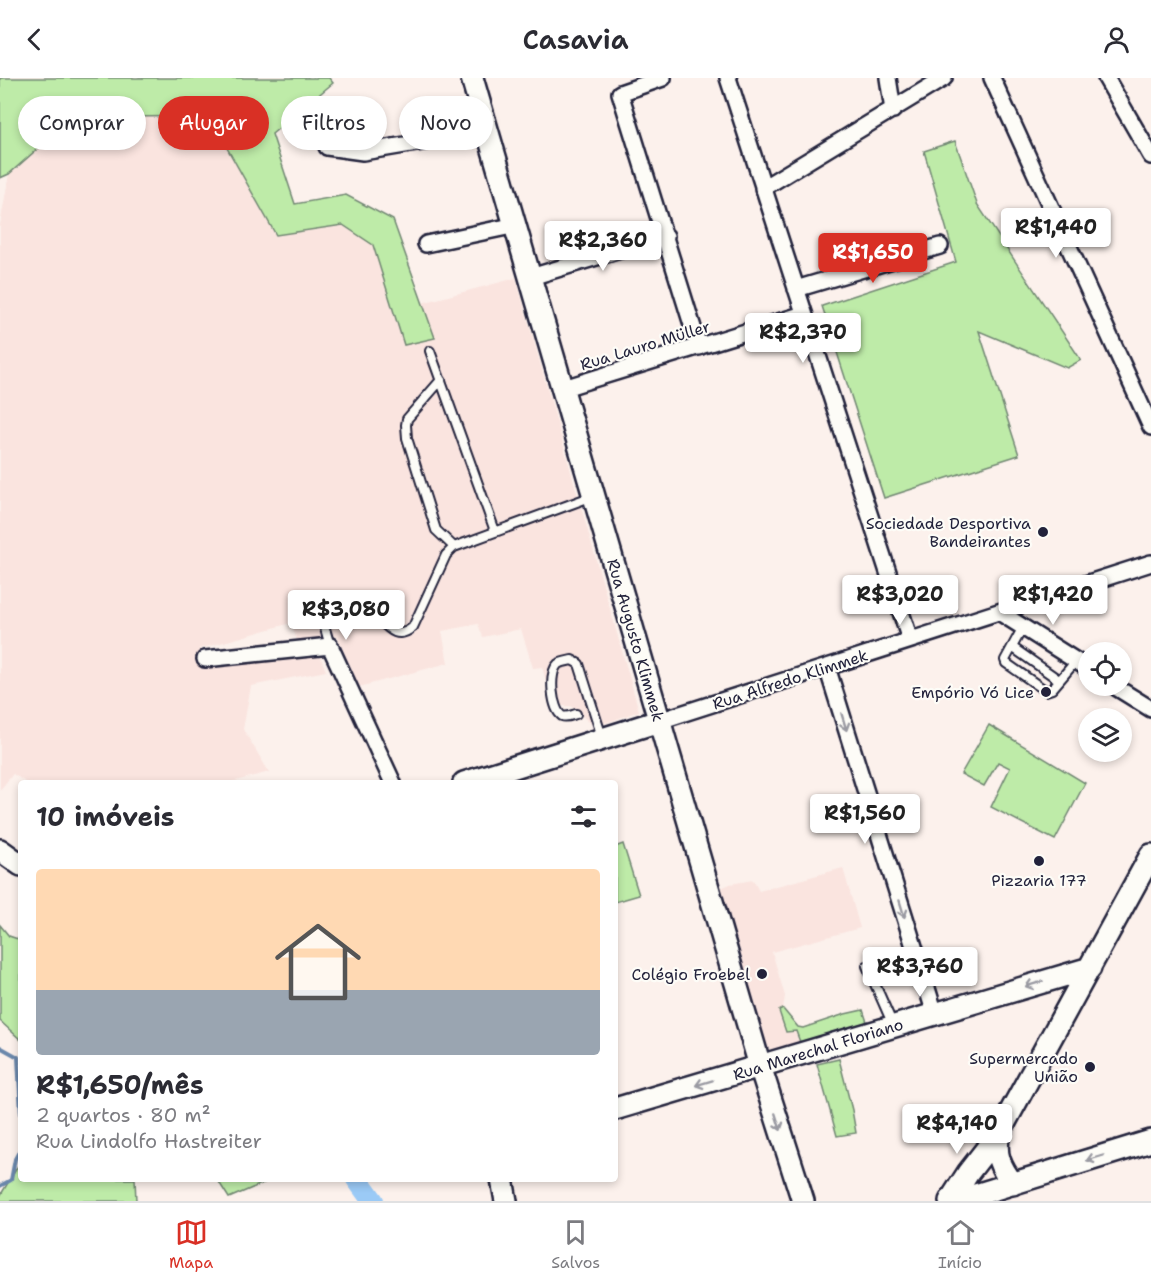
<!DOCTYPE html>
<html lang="pt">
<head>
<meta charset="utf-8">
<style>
  body { margin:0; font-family:"Shantell Sans",sans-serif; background:#f7f7f7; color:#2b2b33; height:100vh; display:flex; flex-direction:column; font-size:22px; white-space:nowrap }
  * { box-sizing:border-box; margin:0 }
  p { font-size:20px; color:#7c7c81 }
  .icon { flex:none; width:33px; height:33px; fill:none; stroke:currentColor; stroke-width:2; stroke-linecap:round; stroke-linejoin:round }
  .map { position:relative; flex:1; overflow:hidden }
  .panel { position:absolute; left:18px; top:702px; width:600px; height:402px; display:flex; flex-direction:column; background:#fff; border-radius:6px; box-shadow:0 3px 9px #0003 }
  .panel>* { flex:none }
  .hud { position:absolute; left:18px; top:18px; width:600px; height:54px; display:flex; gap:12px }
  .controls { position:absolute; left:1078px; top:564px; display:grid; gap:12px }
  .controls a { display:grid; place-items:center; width:54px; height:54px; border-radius:50%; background:#fff; box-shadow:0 3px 9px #0003; font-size:30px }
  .price { position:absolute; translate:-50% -51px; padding:0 14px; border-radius:6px; background:#fff; color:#222; font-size:20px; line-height:39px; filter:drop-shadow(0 2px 3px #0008) }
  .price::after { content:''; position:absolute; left:50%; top:36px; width:18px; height:14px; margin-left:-9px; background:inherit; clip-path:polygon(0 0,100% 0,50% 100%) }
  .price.active { background:#d93025; color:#fff }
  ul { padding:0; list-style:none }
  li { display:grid; align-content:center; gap:12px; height:318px; padding:0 18px }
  li span { display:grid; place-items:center; height:186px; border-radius:6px; color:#555 }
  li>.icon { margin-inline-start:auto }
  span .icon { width:108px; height:108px; fill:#fffc; stroke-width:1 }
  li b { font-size:26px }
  h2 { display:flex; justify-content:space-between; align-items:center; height:72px; padding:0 18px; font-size:26px }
  .chip { padding:0 21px; border-radius:27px; background:#fff; box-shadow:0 3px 9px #0003; font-size:21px; line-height:54px }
  .chip.active { background:#d93025; color:#fff }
  header { display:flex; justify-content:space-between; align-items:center; height:78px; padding:0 18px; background:#fff; font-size:27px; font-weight:600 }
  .tab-bar { display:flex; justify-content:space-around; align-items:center; height:84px; border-top:2px solid #e1e1e2; background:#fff; font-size:16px; color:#7c7c81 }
  .tab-bar a { display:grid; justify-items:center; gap:3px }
  .tab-bar .active { color:#d93025 }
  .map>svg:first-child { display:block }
  .built { fill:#fae4df }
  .green { fill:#beeba8; stroke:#708672; stroke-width:1.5 }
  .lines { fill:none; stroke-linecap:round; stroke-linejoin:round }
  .stream { stroke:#6b87ab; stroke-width:4 }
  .river { stroke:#9bcaf6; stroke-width:22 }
  .lane-casing { stroke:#22223b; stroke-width:12 }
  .street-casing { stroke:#22223b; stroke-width:20 }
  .secondary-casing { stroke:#22223b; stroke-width:26 }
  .lane { stroke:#fdfcf7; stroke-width:8 }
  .street { stroke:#fdfcf7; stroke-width:15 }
  .secondary { stroke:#fdfcf7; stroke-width:21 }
  .oneway { stroke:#9a9aa2 }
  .poi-dot { fill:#22223b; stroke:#fdfcf7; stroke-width:2 }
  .labels { text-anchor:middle; stroke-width:4.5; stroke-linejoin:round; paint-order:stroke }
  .street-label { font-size:16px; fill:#22223b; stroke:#fdfcf7 }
  .poi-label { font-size:16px; fill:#22223b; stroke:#fdfcf7; text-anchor:end }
</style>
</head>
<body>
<header><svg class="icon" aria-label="back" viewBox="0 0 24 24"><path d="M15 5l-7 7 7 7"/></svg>Casavia<svg class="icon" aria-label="person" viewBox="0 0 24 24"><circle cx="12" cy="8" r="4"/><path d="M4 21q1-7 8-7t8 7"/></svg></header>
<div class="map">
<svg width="1151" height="1123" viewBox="0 0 1151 1123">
  <rect width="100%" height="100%" fill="#fcf1ec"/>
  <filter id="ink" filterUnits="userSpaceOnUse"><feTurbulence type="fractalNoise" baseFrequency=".0167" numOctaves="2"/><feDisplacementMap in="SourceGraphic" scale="12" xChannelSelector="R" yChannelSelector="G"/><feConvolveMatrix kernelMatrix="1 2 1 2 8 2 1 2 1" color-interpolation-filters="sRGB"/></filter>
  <g filter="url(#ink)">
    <path class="built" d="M209,38L276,157L343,147L373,167L404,267L435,260L422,225L516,200L639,633L595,649L571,628H553L542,589L533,590L521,551L483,559L478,546L442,553L448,585L359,609L337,558L300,571L291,545L199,571L203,590L320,578L326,593L251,608L243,651L269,694L228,705H67L63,703L60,705H27L13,696L0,712V147L9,96L51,59L127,39Z
      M843,790L860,850L772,874L785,918L783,931L779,933L786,954L796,953L800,964L789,970L772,973L766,968L719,811L730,806L753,802L759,813Z"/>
    <path class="green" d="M0,0H329L333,5L272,56L295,126L346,117L393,142L435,260L404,267L373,167L343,147L276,157L209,38L127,39L51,59L9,96L0,100Z
      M955,63L977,126L1081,282L1067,290L979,253L1019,377L884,420L822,228L956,184L924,73Z
      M989,647L1085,705L1055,762L991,729L1010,690L998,684L984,708L961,696Z
      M623,766L639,817L615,824V769Z
      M0,847L9,858L21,862V962L0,943Z
      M783,931L798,949L803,950L845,936L863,932L867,944L800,964L796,953L786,954L779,933Z
      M839,981L852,1032L856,1055L837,1058L817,986Z
      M21,1083V1101H135L136,1123H0V1118Z
      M217,1101H273L229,1120Z"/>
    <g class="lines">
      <path class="stream" d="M0,969L18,979L21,1036
        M0,1108L11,1102L15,1081L21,1070"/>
      <path class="river" d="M357,1101L373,1123"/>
      <g class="lane-casing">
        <path id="lane" d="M430,273L495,453
          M441,302L407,341L406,347L407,360L436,452L454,469
          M1023,549L1005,582L1006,585L1046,613L1052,611L1076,583
          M330,568L322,540L324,536C335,533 351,526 362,529C382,534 390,569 413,549L446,477L454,469L593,418
          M1012,569L1059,602
          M576,636C572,637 567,640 562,638C552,631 548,595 558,586C561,584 568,583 572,582L579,586L602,659
          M867,888L893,947"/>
      </g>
      <g class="street-casing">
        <path id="street" d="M663,0L620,15L699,269
          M728,0L910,562
          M888,0L893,32
          M992,0L1151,349
          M1106,0L1151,78
          M327,69L363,74L488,53
          M763,110L944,0
          M426,166L516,147
          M531,199L666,158
          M796,211L940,168
          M564,310L804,236
          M999,534L1089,591
          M205,581L330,568L393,705
          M827,589L935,936
          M1114,608L1151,631
          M659,643L1151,485"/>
      </g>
      <g class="secondary-casing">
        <path id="secondary" d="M472,0L760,988L803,1123
          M464,705L659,643
          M0,772L21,787
          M615,1031L1090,890
          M999,1055C994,1076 1000,1089 1013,1106
          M502,1101L506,1123
          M950,1123L968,1095L999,1055L1151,777
          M956,1123L1151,1063"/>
      </g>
      <use href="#lane" class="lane"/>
      <use href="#street" class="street"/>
      <use href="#secondary" class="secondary"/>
    </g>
    <defs><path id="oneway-shaft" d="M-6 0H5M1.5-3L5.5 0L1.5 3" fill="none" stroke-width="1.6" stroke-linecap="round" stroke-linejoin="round" transform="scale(1.5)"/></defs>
    <g class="oneway">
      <use href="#oneway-shaft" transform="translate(844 644) rotate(73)"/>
      <use href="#oneway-shaft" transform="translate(902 831) rotate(73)"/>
      <use href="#oneway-shaft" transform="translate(1034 906) rotate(163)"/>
      <use href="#oneway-shaft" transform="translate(704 1005) rotate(163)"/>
      <use href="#oneway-shaft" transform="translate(778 1044) rotate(72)"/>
      <use href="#oneway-shaft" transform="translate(1095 1080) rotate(163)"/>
    </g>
  </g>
  <g class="poi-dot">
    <circle cx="1043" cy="454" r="6"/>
    <circle cx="1046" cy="614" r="6"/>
    <circle cx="1039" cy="783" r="6"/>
    <circle cx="762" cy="896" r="6"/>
    <circle cx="1090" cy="989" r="6"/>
  </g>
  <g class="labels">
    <g class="street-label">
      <text transform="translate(645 267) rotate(-17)" y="6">Rua Lauro Müller</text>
      <text transform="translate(636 562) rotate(74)" y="6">Rua Augusto Klimmek</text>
      <text transform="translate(790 601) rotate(-18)" y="6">Rua Alfredo Klimmek</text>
      <text transform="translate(818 971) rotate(-17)" y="6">Rua Marechal Floriano</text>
    </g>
    <g class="poi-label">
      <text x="1031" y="451">Sociedade Desportiva<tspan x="1031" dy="18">Bandeirantes</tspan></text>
      <text x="1034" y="620">Empório Vó Lice</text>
      <text x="1039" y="808" text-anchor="middle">Pizzaria 177</text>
      <text x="750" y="902">Colégio Froebel</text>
      <text x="1078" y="986">Supermercado<tspan x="1078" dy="18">União</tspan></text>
    </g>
  </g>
</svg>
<div class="controls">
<a><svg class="icon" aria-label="locate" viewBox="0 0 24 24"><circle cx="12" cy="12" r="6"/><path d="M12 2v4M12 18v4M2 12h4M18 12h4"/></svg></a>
<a><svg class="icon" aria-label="layers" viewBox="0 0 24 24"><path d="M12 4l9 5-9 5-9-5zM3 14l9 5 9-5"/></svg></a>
</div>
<b class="price" style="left:1056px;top:181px">R$1,440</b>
<b class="price" style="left:603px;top:194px">R$2,360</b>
<b class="price active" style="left:873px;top:206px">R$1,650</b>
<b class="price" style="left:803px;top:286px">R$2,370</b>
<b class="price" style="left:900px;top:548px">R$3,020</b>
<b class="price" style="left:1053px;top:548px">R$1,420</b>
<b class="price" style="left:346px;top:563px">R$3,080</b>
<b class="price" style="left:865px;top:767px">R$1,560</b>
<b class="price" style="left:920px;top:920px">R$3,760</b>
<b class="price" style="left:957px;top:1077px">R$4,140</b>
<div class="hud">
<a class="chip">Comprar</a>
<a class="chip active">Alugar</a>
<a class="chip">Filtros</a>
<a class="chip">Novo</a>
</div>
<section class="panel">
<h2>10 imóveis<svg class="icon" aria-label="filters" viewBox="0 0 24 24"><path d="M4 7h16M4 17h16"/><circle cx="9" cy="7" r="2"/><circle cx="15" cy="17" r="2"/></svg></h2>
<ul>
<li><span style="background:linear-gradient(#ffd9b3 65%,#9aa5b1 0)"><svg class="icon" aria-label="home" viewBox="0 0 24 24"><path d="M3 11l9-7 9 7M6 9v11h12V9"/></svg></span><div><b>R$1,650/mês</b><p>2 quartos · 80 m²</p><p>Rua Lindolfo Hastreiter</p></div></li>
</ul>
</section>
</div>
<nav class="tab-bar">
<a class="active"><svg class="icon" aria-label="map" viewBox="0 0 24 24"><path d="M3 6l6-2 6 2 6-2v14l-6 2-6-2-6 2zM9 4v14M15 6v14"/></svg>Mapa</a>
<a><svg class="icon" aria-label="saved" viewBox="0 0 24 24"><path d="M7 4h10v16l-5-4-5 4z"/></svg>Salvos</a>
<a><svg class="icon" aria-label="home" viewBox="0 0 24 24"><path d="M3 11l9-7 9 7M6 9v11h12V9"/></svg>Início</a>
</nav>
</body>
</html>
